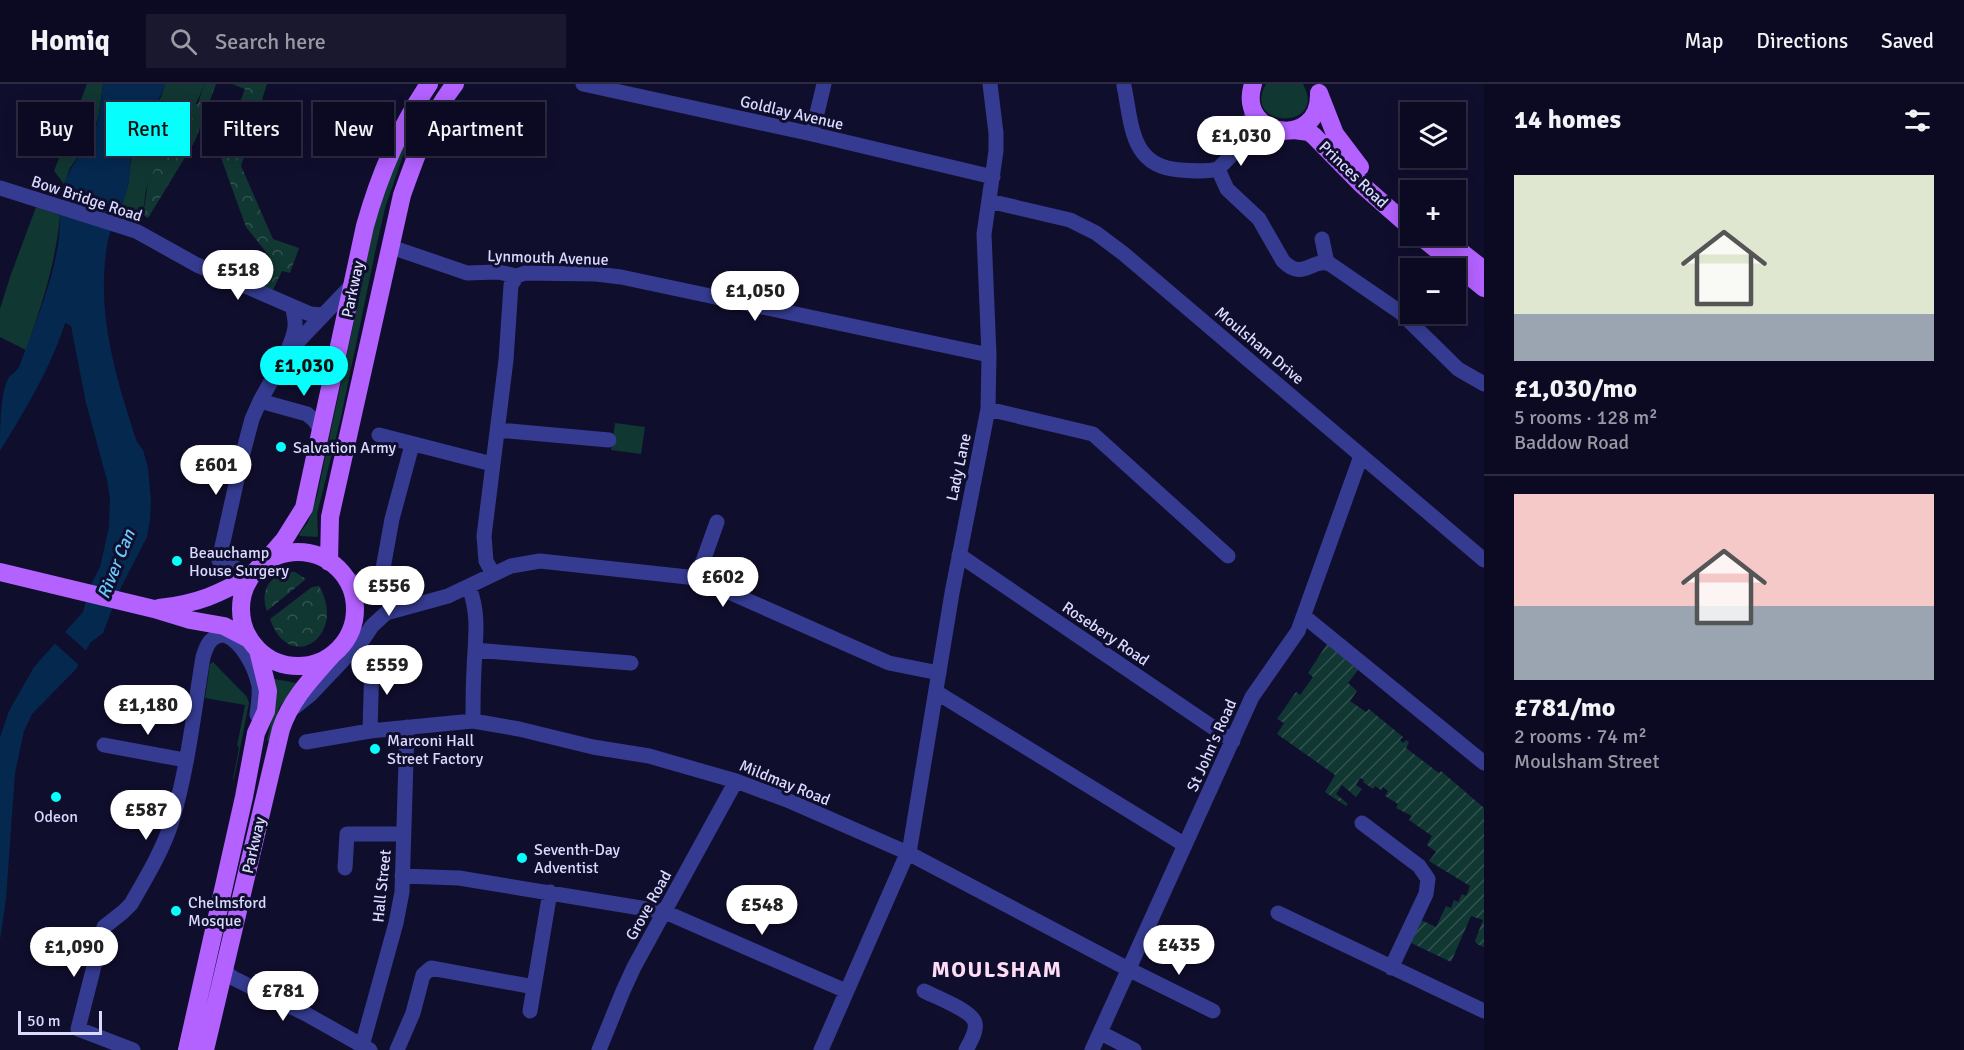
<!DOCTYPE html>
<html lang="en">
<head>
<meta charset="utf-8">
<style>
  body { margin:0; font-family:Signika,sans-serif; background:#1a182f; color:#f1f3f6; height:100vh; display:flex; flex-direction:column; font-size:22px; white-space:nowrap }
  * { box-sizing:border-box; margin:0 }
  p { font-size:20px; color:#9a9aa5 }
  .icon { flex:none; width:33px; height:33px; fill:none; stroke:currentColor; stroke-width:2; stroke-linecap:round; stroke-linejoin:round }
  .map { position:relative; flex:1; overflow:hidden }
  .sheet { display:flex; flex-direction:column; background:#0c0a22; width:480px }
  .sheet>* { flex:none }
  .top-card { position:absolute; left:18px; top:18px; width:570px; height:54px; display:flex; gap:12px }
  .tools { position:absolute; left:1400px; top:18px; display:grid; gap:12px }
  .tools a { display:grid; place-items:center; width:66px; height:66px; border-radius:0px; background:#0c0a22; box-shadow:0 3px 15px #0003,0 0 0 2px #2c2b40; font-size:30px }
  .scale { position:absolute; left:18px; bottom:15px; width:84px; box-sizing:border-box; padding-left:6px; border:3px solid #dadaff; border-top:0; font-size:16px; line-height:21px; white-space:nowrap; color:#dadaff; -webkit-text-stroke:4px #100e2d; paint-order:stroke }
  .price { position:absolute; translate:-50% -51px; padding:0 14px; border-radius:21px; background:#fff; color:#222; font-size:20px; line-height:39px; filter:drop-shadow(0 2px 3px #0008) }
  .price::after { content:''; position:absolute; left:50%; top:36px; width:18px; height:14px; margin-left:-9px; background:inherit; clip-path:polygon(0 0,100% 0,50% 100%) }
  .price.on { background:#06fffd; color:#111 }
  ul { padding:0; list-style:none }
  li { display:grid; align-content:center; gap:12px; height:318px; padding:0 30px }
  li+li { border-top:2px solid #2c2b40 }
  li span { display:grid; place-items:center; height:186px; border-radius:0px; color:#555 }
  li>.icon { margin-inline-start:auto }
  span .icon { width:108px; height:108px; fill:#fffc; stroke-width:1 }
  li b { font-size:26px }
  h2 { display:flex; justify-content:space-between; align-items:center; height:72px; padding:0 30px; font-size:26px }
  .pill { padding:0 21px; border-radius:0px; background:#0c0a22; box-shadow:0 3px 15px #0003,0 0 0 2px #2c2b40; font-size:21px; line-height:54px }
  .pill.on { background:#06fffd; color:#111 }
  header { display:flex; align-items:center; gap:36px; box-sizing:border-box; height:84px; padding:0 30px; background:#0c0a22; border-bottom:2px solid #2c2b40 }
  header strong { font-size:28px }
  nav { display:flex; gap:33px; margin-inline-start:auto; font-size:21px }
  .search { width:420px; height:54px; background:#1a182f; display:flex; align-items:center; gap:15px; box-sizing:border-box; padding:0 21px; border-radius:0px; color:#9a9aa5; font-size:22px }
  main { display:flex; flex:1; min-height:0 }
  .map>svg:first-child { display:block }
  .grass { fill:#113732 }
  .forest { fill:url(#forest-crowns) }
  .garden { fill:url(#garden-furrows) }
  .water { fill:#05284f }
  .pier { fill:#100e2d }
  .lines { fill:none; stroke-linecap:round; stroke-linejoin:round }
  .minor { stroke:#353b90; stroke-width:15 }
  .major { stroke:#b361ff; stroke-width:18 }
  .poi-dot { fill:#06fffd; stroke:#100e2d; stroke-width:2 }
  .labels { text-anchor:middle; stroke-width:6; stroke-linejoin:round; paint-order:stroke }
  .street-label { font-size:16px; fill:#dadaff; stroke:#100e2d }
  .poi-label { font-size:16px; fill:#dadaff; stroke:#100e2d; text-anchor:start }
  .water-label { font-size:18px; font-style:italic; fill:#68c9ff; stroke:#100e2d }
  .district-label { font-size:22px; font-weight:bold; letter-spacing:1.5px; fill:#ffdcf6; stroke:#100e2d }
</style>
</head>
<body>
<header>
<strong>Homiq</strong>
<div class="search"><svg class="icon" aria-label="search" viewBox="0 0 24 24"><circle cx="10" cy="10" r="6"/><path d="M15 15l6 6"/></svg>Search here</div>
<nav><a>Map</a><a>Directions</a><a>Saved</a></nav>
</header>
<main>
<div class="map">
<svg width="1484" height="966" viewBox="0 0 1484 966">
  <defs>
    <pattern id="forest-crowns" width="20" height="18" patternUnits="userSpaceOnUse" patternTransform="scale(1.5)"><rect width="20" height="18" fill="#113732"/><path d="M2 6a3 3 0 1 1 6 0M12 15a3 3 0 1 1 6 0" fill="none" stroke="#335351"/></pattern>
    <pattern id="garden-furrows" width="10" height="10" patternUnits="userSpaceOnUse" patternTransform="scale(1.5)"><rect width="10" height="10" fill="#113732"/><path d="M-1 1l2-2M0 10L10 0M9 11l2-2" fill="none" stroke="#335351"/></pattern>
  </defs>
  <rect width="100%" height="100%" fill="#100e2d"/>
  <path class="grass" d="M87,0H103L99,30L92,52L70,84L64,100L54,87Z
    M165,0H204C192,37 165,64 149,98C142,112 148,125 136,137H125L116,134L128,102L132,65L142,43L161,13Z
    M1266,0H1303C1329,47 1240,45 1266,0Z
    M403,58L407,60L385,124L376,164L341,333L317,430L318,452L317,453L300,452L299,450L308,438L317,412L379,119Z
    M36,123L60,131C56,178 42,221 26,266L0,253V225L10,193Z
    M615,339L645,343L641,370L611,366Z
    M213,578L247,613L249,619L234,695H233L239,663L237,662L245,621L205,614L210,580Z
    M274,595L297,599L279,624L270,657H267L275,619Z"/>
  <path class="forest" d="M204,0H216L195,57L148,134L143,131L148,100L184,19L198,20Z
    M232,0H267L241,82L273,155L299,164L290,189L282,187L271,210L255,199L270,173L246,143L220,71L245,5Z
    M286,488H295L306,495L267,527C260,509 268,493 286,488Z
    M319,502C348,551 290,592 270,535L312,503Z"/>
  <path class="garden" d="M1327,560L1358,586L1348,599L1357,607L1350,617L1366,628L1369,625L1370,626L1403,653L1400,656L1403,659L1406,656L1409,658L1406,664L1439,689L1441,687L1484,724V863L1477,860L1475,857L1483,836L1471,832L1451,878L1409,858L1419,835L1436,843L1446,822L1451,824L1454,816L1458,818L1462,810L1466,812L1470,802L1429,777L1436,768L1427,761L1432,752L1409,736L1412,732L1396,724L1398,720L1385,712L1388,707L1383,703L1381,706L1375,702L1373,705L1363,698L1364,696L1360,694L1356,701L1362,705L1356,713L1342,701L1336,710L1348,720L1346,722L1325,708L1335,691L1277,650L1284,639L1277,635L1296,608L1300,611L1313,593L1308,589Z"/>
  <path class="water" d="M103,0H165C158,24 138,41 132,65C129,77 131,90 128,101C125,122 110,140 107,161C96,230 116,294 137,358L143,366L148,384L151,417L150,436L147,453L119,507L103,549L90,559L76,585L32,630L24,647L15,689L6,815L0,856V653L9,627L34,583L83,528L90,503L100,483L109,443L110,415L107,396L86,319L71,242L65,239C50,286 25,326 0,367C0,348 0,307 9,293C13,289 16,288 19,283C34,243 51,203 58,161C61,141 59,120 64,101C69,83 82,70 91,53C100,38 101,17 103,0Z"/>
  <path class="pier" d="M63,546L89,569L81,583L52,557Z"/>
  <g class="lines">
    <path class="minor" d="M583,0L812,50L993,93
      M1124,2C1132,40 1130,83 1180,86C1193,87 1205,88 1218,85L1227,105L1259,135L1283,177C1304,198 1312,173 1330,180L1400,228L1458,285L1484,300
      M812,50L824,0
      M1242,60L1253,26
      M1218,85L1242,60L1287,47
      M0,104L136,147L197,181L310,230L323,231
      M989,117L1070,136L1096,149L1124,170L1484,476
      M1322,155L1327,179
      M391,163L467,189L498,188L517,192L525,189L596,190L621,193L989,271
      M289,263C296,246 297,240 292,222
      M260,317L307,330L314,336L322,347
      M988,325L1093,350L1228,472
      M498,346L609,356
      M379,351L492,380
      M959,471L1233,657
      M232,477L219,476L242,373L252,335L260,317L287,269L352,201
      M382,490L392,435L412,361
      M493,490L486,477L484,452L506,276L511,201L517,192
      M343,491C367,507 381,516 410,519
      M697,494L717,438
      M469,503C480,532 475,555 474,586C473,603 473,620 473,637
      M1305,533L1484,679
      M475,566L631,579
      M936,608L1185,761
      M295,623L310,611L364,554L372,542L386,529L448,512L511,482L540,477L697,494L889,579L939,589
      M370,647L372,577
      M306,658L370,647L473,637L519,645L593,663L649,672L736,697L787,716L908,769L1130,886L1213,927
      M104,661L185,676
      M1362,739L1419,782L1428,795L1426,810L1391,884
      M345,784L347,750H404
      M402,792L459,794L665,828L846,907
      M1278,829L1484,927
      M224,882L227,889L233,894L306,930L370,966
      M924,907C936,913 973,927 975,939C977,948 970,958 966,966
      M530,927L550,808
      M1101,949L1134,966
      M362,962L396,839L402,808L407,643
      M133,966L78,945L104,843L123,828L131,820C146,794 163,766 172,737C188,684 194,627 203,573C207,560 211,551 225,551C243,559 255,583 259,602C260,611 258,622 257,631
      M397,966L413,929L423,891L431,884L534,903
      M599,966L623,907L634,883L736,697
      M821,966L910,763L952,509L988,325L989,271L984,150L996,67V49L990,0
      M1092,966L1252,613L1298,547L1361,372"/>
    <path class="major" d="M1253,0C1236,54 1320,66 1319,10
      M1319,9L1335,50L1360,83
      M1294,46L1309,48L1314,52L1361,100L1410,143
      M1420,152L1484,204
      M1441,152L1484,186
      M241 525a57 57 0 1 1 114 0a57 57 0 1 1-114 0Z
      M329,478L330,433L402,111C416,72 429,33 455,0
      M264,479L284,456L304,424L365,142C379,92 399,44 429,0
      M0,488L154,525L190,536L224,542L249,555
      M159,524C197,520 220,510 252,491
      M187,966L244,713L256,649L266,627L268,607L258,566
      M205,966L281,645C291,615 312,594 333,570"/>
  </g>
  <g class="poi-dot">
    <circle cx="281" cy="363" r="6"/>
    <circle cx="177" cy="477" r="6"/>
    <circle cx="375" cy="665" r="6"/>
    <circle cx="56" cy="713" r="6"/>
    <circle cx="522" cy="774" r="6"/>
    <circle cx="176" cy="827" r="6"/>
  </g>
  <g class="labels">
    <g class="street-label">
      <text transform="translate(792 28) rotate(13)" y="6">Goldlay Avenue</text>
      <text transform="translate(1354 90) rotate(44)" y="6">Princes Road</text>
      <text transform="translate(87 114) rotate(18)" y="6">Bow Bridge Road</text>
      <text transform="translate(548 173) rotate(2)" y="6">Lynmouth Avenue</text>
      <text transform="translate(352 205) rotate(-78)" y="6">Parkway</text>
      <text transform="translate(1260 261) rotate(40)" y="6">Moulsham Drive</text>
      <text transform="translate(958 383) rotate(-78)" y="6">Lady Lane</text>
      <text transform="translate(1106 549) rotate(34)" y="6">Rosebery Road</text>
      <text transform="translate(1211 661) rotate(-66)" y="6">St John's Road</text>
      <text transform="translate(785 698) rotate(22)" y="6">Mildmay Road</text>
      <text transform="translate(253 761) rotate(-77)" y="6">Parkway</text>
      <text transform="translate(381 802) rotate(-84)" y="6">Hall Street</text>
      <text transform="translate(648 821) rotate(-61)" y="6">Grove Road</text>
    </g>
    <g class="poi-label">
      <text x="293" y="369">Salvation Army</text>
      <text x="189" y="474">Beauchamp<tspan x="189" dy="18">House Surgery</tspan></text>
      <text x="387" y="662">Marconi Hall<tspan x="387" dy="18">Street Factory</tspan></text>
      <text x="56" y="738" text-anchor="middle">Odeon</text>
      <text x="534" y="771">Seventh-Day<tspan x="534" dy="18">Adventist</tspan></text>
      <text x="188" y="824">Chelmsford<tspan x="188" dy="18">Mosque</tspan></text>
    </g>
    <g class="water-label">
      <text transform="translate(116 480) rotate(-68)" y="6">River Can</text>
    </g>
    <g class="district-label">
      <text x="997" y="893">MOULSHAM</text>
    </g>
  </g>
</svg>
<div class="tools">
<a><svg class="icon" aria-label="layers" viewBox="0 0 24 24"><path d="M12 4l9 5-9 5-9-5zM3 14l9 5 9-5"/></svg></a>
<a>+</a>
<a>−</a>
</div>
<div class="scale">50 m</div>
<b class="price" style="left:1241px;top:83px">£1,030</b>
<b class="price" style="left:238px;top:217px">£518</b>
<b class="price" style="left:755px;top:238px">£1,050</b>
<b class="price on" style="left:304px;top:313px">£1,030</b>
<b class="price" style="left:216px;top:412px">£601</b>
<b class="price" style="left:723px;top:524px">£602</b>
<b class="price" style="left:389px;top:533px">£556</b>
<b class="price" style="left:387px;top:612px">£559</b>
<b class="price" style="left:148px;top:652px">£1,180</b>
<b class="price" style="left:146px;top:757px">£587</b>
<b class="price" style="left:762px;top:852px">£548</b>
<b class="price" style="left:1179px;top:892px">£435</b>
<b class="price" style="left:74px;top:894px">£1,090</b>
<b class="price" style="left:283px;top:938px">£781</b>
<div class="top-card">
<a class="pill">Buy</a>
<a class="pill on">Rent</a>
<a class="pill">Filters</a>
<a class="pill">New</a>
<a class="pill">Apartment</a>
</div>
</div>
<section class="sheet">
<h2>14 homes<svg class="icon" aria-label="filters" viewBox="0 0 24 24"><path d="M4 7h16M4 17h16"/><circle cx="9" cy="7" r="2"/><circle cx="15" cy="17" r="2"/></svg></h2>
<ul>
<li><span style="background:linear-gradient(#dfe7d0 75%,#9aa5b1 0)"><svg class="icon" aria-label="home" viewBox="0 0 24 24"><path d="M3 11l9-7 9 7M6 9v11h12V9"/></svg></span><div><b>£1,030/mo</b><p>5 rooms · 128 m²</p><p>Baddow Road</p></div></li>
<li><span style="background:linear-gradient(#f6c9c9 60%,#9aa5b1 0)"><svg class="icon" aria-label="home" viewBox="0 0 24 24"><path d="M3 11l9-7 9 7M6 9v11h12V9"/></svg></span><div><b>£781/mo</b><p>2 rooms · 74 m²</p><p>Moulsham Street</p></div></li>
</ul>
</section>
</main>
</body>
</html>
